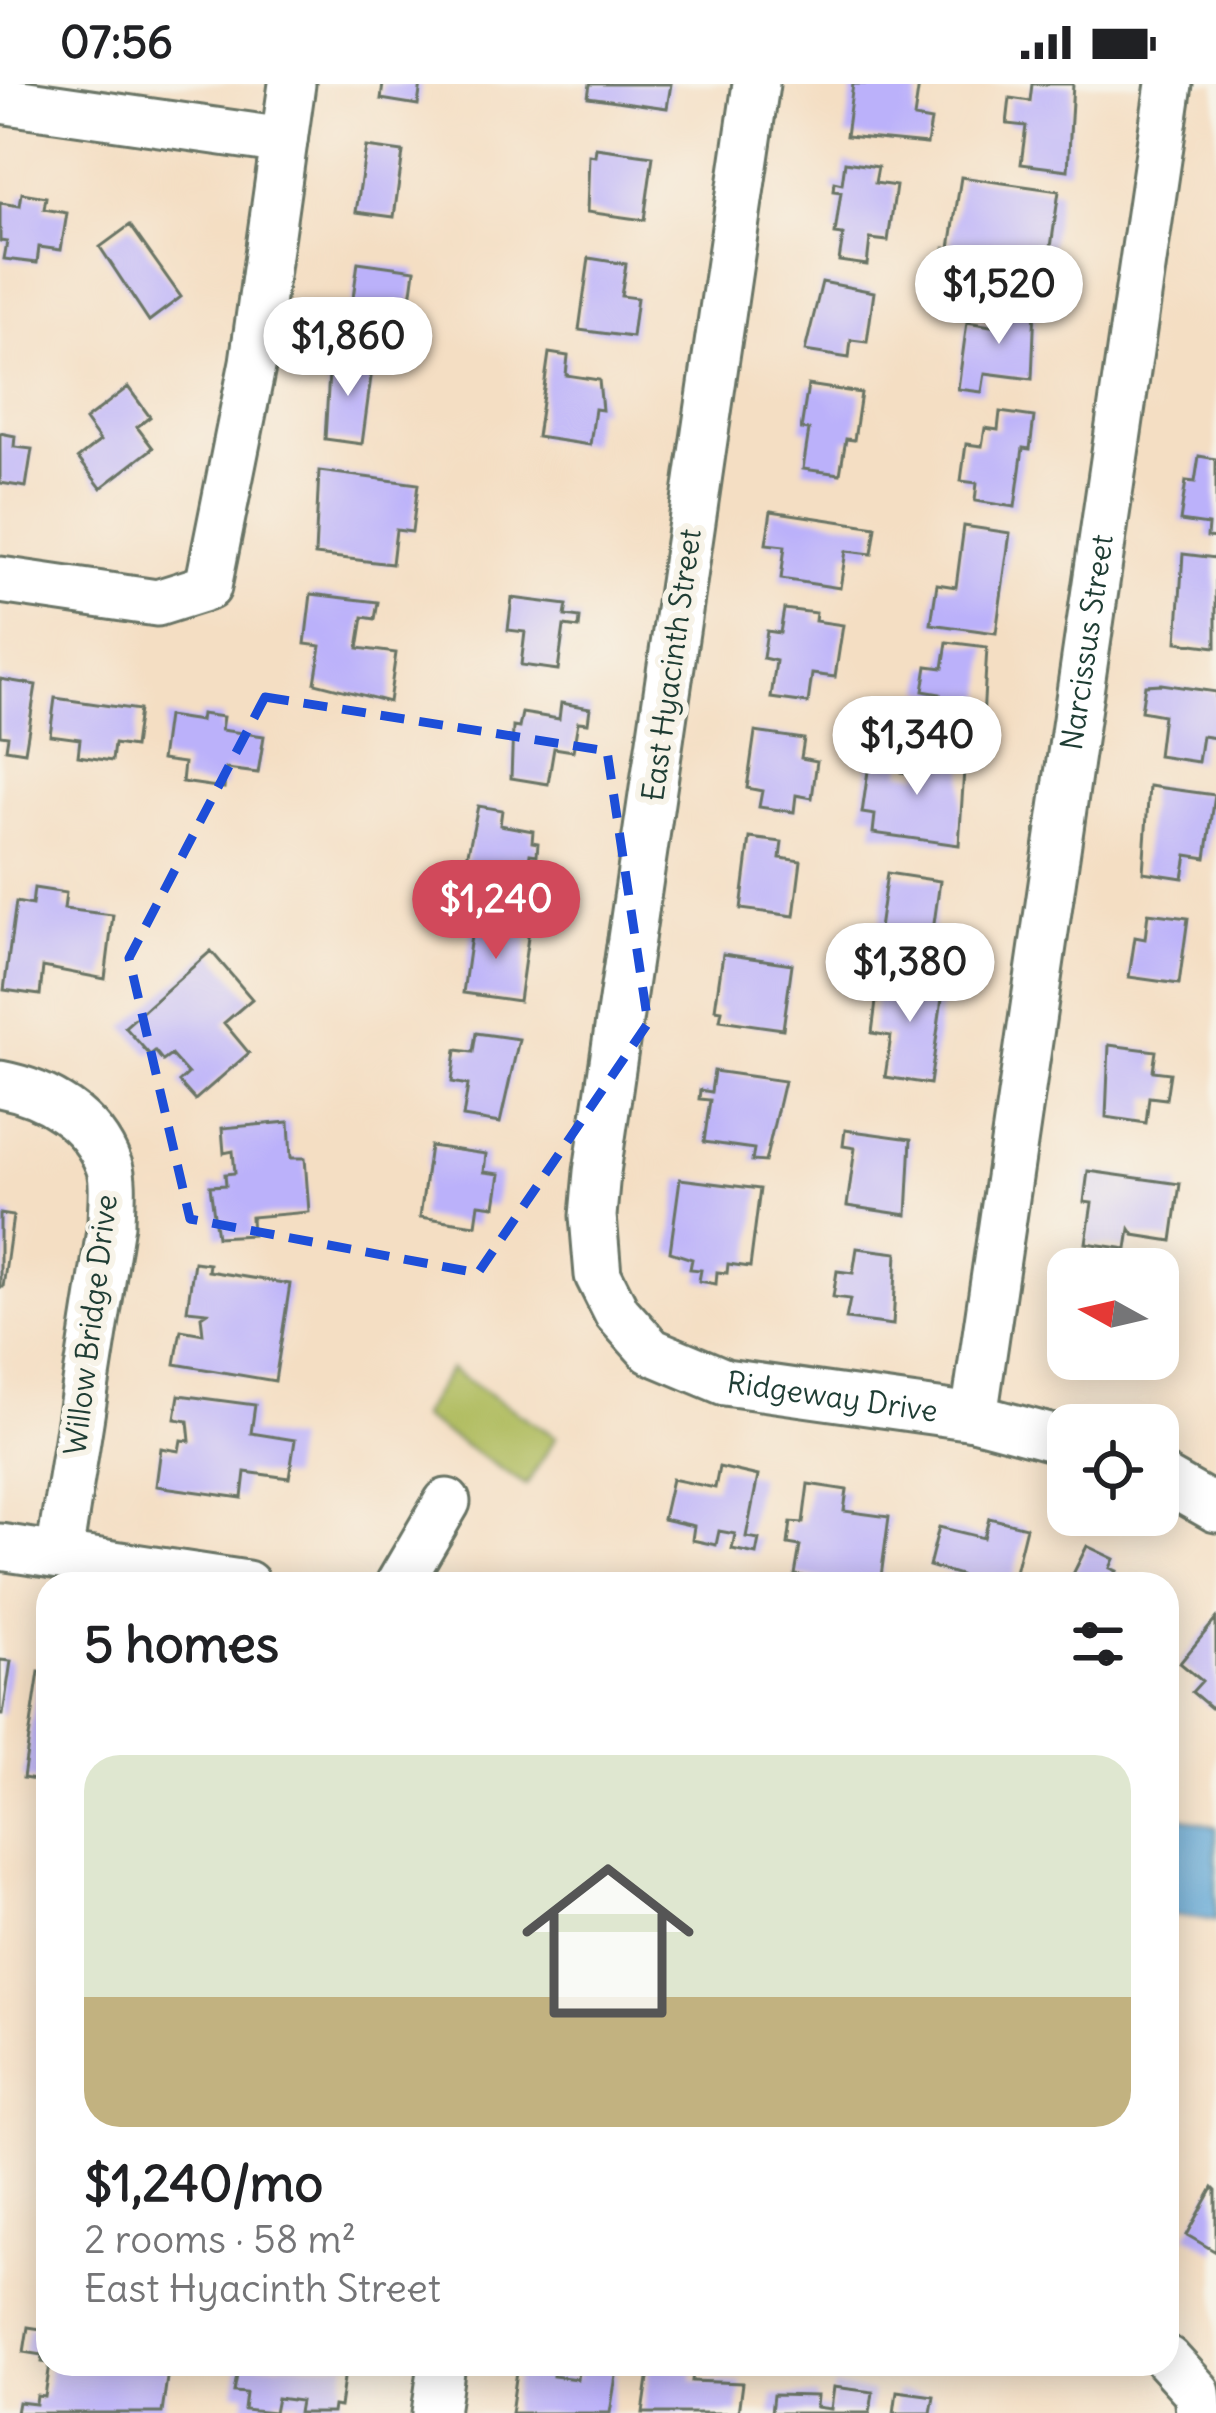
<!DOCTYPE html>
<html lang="en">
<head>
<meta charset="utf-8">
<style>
  body { margin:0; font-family:Delius,sans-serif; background:#f6f6f6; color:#202124; height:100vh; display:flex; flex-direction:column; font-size:45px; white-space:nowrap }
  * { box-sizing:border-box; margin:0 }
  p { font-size:39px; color:#757577 }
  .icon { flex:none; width:66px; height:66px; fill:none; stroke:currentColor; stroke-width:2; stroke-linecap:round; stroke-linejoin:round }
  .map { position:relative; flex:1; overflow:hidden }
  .sheet { position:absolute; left:36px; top:1488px; width:1143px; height:804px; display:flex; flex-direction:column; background:#fff; border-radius:36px; box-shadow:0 6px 30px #0003 }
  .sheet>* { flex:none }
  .needle { width:78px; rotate:278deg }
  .buttons { position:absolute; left:1047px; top:1164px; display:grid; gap:24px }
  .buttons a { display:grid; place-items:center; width:132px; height:132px; border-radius:24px; background:#fff; box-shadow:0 6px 30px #0003; font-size:60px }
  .price { position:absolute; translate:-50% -102px; padding:0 27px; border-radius:42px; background:#fff; color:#222; font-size:39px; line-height:78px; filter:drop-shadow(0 3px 6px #0008) }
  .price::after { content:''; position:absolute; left:50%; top:72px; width:36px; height:27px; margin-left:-18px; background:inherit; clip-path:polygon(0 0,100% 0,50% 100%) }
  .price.on { background:#d1495b; color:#fff }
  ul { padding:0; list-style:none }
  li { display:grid; align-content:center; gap:24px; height:636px; padding:0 48px }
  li+li { border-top:3px solid #e0e0e0 }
  li span { display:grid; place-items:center; height:372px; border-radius:36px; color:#555 }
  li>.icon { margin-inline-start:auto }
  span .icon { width:216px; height:216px; fill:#fffc; stroke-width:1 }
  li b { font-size:51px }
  h2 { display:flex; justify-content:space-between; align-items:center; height:144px; padding:0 48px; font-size:51px }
  .status { display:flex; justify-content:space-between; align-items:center; height:84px; padding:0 60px; background:#fff; direction:ltr }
  .status svg { height:33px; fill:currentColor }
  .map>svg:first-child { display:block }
  .green { fill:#afbb5d; stroke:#677c48; stroke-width:3 }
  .water { fill:#5fa6d6; stroke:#3f7285; stroke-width:3 }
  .building { fill:#bbb1fa }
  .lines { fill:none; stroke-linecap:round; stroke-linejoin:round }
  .minor-casing { stroke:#6a7566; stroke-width:51 }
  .minor { stroke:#fff; stroke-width:45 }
  .marked { fill:none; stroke:#1d4ed8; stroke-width:9; stroke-dasharray:24 15; stroke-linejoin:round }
  .labels { text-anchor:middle; stroke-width:12; stroke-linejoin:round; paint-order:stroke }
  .street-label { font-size:30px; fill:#1f3d34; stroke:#f7f3e8 }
</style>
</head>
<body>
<div class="status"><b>07:56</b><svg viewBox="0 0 49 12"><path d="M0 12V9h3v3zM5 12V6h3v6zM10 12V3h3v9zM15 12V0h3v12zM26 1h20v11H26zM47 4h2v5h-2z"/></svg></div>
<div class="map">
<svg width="1216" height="2329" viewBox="0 0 1216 2329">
  <rect width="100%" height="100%" fill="#f7f3e8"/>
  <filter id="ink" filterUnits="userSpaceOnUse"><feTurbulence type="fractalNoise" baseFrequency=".00833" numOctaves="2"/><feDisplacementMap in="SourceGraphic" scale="24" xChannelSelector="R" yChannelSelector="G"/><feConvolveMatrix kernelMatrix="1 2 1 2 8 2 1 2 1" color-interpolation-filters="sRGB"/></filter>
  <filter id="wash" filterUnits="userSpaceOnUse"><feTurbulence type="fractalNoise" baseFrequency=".004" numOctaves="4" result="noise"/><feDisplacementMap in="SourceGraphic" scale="48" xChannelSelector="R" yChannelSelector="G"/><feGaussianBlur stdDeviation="2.7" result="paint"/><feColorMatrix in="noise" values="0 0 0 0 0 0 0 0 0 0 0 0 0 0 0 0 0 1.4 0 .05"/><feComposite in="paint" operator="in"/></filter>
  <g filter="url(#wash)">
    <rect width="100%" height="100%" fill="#f4dec3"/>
    <path class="green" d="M450,1285L556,1353L526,1401L420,1333Z"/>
    <path class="water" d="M1167,1729L1216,1743V1836L1167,1830Z"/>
    <g id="blocks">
      <path class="building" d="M383,0H421L418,21L381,15Z
        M590,0H671L667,24L588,13Z
        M853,0H919L914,34L931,37L927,60L846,52Z
        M1032,0H1073L1068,86L1021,80L1026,42L1007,40L1010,14L1030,17Z
        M366,63L403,68L394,133L356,128Z
        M596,64L653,72L644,136L587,128L589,71L595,72Z
        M845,78L878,83L875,99L896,102L888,157L870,155L867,181L839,177L843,151L835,150L841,108L833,107L834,98L842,100Z
        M961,93L1059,107L1046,198L941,188L944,164H950Z
        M22,109L46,113L44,125L67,129L61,166L39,163L37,179L4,175L7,158L0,157V119L20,122Z
        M130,141L181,213L149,237L100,163Z
        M589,174L626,180L621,212L637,214L632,253L579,246Z
        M358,178L415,186L409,230L389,227L386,248L349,243Z
        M822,198L874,208L867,258L851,256L849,274L805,267Z
        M995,218L1035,223L1032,295L985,289L982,308L958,305L967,238L991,242Z
        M549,269L568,272L566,291L599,296L602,326L595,325L590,361L537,353Z
        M330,272L373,278L362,360L325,355Z
        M808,301L861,309L854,356L846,355L840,390L803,385L809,346L801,345Z
        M128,303L150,333L137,343L153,364L101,404L78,374L100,357L85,336Z
        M1000,328L1034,333L1030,365L1023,364L1015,423L975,417L977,399L961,397L966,360L982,362L985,344L998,346Z
        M0,349L15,352L14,363L32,365L26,403L0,399Z
        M1199,372L1216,375V454L1207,453L1208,441L1180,437L1186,397L1195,398Z
        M319,387L418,400L412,448L396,446L392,480L315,471Z
        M771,427L876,443L872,470L846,467L840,504L781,495L785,462L766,460Z
        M964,442L1010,449L996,549L931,540L937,500L956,503Z
        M1183,470L1216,474V563L1177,558Z
        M311,510L378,518L375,535L363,533L358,564L396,569L389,618L315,599L321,562L305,560Z
        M512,514L567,521L565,532L580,534L579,544L564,542L558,586L521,581L525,548L508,546Z
        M784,525L816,529L815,537L843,541L835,593L812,590L808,619L771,614L776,577L763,574L767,547L780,549Z
        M947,558L987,563L982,653L934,647L940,610L923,607L927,582L943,584Z
        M0,595L36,601L25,668L6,665L8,652L0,651Z
        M1161,600L1216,608V654L1202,652L1198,678L1158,672L1163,631L1141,627L1145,601Z
        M55,614L139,626L134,663L114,660L112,677L78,672L80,655L50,651Z
        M561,619L590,624L588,639L578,638L573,667L554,664L548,700L511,694L513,643L519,644L522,629L559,635Z
        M201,630L223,633L221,646L264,652L258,689L226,685L224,704L182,698L184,679L161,676L167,632L200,637Z
        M755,648L804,655L801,674L817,677L812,714L796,711L794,728L759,723L762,707L747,704Z
        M924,665L965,671L959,761L873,749L875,731L862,729L870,673L903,677L901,688L920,691Z
        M1149,702L1215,711L1206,774L1187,771L1183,794L1143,788Z
        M478,722L502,726L500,741L533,747L532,758L538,759L537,771L530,770L524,811L461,802Z
        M750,754L782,758L780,774L801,777L794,832L741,825Z
        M887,789L940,797L930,868L898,864L900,848L879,845Z
        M34,804L66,809L64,825L113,831L105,895L43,883L40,911L4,906L16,818L32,821Z
        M1148,829L1188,834L1179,900L1129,893L1135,853L1145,855Z
        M473,838L529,846L519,917L463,909Z
        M211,867L252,915L224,939L249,969L195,1016L179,998L188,990L171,971L163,977L155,967L150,971L125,943Z
        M723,870L792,880L783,945L720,936L722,926L715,925Z
        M900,887L945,893L930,1000L885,993L891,952L872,949L878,902L898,905Z
        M476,949L519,955L500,1039L463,1033L468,1001L452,998L456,966L473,968Z
        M1109,961L1156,967L1153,987L1170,989L1166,1015L1149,1013L1146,1039L1106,1033Z
        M714,987L784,997L765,1078L752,1077L754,1065L704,1058L710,1016L699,1015L700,1006L711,1008Z
        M289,1038L291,1074H305L309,1128L251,1133L252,1151L217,1153L210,1102L226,1101L225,1090L235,1089L233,1067L224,1069L222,1044Z
        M845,1046L911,1055L907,1131L847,1122L855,1064L843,1062Z
        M430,1062L486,1070L484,1088L500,1090L495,1122L479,1120L476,1141L420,1133Z
        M1088,1087L1180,1100L1172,1157L1134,1151L1130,1145L1127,1165L1086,1159L1092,1119L1084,1118Z
        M680,1095L760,1105L750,1183L728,1180L727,1189L717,1188L716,1200L699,1197L701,1186L690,1185L692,1175L670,1168Z
        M0,1130L13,1132L3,1203H0Z
        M857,1164L897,1169L893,1241L846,1235L850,1215L833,1213L837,1187L853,1189Z
        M194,1178L209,1180L208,1187L290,1200L275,1297L175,1280L181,1246L203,1250L201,1232L207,1228L187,1226Z
        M1158,1200L1168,1201L1161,1252H1158Z
        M179,1311L255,1321L251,1349L295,1356L289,1394L245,1388L242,1414L156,1402L161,1364L179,1367L181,1356L190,1357L188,1337L175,1335Z
        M719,1383L758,1392L746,1453L759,1455L756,1470L732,1465L735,1450L719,1447L716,1461L692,1456L694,1442L663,1435L672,1395L715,1404Z
        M808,1400L847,1406L844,1427L889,1433L880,1500H822L823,1495L795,1491L800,1462L788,1460L791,1438L803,1439Z
        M989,1434L1026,1443L1012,1500H957L960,1491L929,1482L939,1443L984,1454Z
        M1087,1462L1114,1475L1110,1484L1117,1487L1111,1500H1068Z
        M1216,1535V1618L1211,1624L1192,1608L1202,1597L1180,1579Z
        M0,1576L11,1577L3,1631H0Z
        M39,1588L48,1589V1698L23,1694Z
        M1213,2104L1216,2107V2168L1187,2151Z
        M28,2243L48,2246V2279L42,2278L43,2271L24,2268Z
        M50,2280H169L162,2329H16L18,2318L36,2320L37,2312L45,2313Z
        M239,2280H346L340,2323L333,2322L332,2329H298L300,2317L277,2314L274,2329L244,2326L246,2309L234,2308Z
        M518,2280H554L553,2292L577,2295L579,2280L611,2286L616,2292L610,2329H511Z
        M650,2281L693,2288L692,2297L742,2299L738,2329H643Z
        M834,2303L873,2308L870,2329H771L773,2311L817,2312L816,2323L831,2325Z
        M897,2307L934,2312L931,2329H894Z"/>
    </g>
  </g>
  <g filter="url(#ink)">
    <use href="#blocks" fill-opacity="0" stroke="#6a7566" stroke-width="3"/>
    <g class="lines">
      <g class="minor-casing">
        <g id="minor">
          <path id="s1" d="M756,0L597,1088L593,1132L598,1191L617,1229L651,1267L725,1298L974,1333L1068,1358"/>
          <path d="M0,16L284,57"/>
          <path d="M0,496L157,519L208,503L253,278L292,0"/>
          <path d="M0,1000C47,1009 92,1035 109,1082C115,1098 111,1123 111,1140L59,1471"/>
          <path id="s2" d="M974,1333L1169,0"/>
          <path d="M1158,1392L1216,1425"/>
          <path d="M0,1463L247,1500"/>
          <path d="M399,1500L447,1418"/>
          <path d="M1167,2275L1197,2308L1199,2329"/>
          <path d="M435,2329L442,2280"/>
        </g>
      </g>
      <use href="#minor" class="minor"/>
    </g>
  </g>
  <path class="marked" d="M265,613L607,667L648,939L478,1189L190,1135L129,874Z"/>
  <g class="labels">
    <g class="street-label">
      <text dy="10" stroke="none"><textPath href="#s2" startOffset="783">Narcissus Street</textPath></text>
      <text transform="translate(672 581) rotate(-82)" y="10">East Hyacinth Street</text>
      <text transform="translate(91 1241) rotate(-83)" y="10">Willow Bridge Drive</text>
      <text dy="10" stroke="none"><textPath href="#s1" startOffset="1485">Ridgeway Drive</textPath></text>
    </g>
  </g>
</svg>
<div class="buttons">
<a><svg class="needle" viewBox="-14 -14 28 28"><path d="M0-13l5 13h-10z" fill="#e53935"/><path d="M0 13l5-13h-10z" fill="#757577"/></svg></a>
<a><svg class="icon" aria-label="locate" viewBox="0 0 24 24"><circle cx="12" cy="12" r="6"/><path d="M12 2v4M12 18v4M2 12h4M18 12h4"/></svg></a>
</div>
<b class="price" style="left:999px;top:263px">$1,520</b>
<b class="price" style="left:348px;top:315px">$1,860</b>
<b class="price" style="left:917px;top:714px">$1,340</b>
<b class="price on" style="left:496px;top:878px">$1,240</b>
<b class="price" style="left:910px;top:941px">$1,380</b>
<section class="sheet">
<h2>5 homes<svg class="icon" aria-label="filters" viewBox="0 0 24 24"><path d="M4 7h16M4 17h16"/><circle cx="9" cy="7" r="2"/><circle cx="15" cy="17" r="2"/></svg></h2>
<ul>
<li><span style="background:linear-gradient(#dfe7d0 65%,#c2b280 0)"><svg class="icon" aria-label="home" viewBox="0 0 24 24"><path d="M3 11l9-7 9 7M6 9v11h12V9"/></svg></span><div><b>$1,240/mo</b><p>2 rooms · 58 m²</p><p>East Hyacinth Street</p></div></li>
</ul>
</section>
</div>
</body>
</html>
